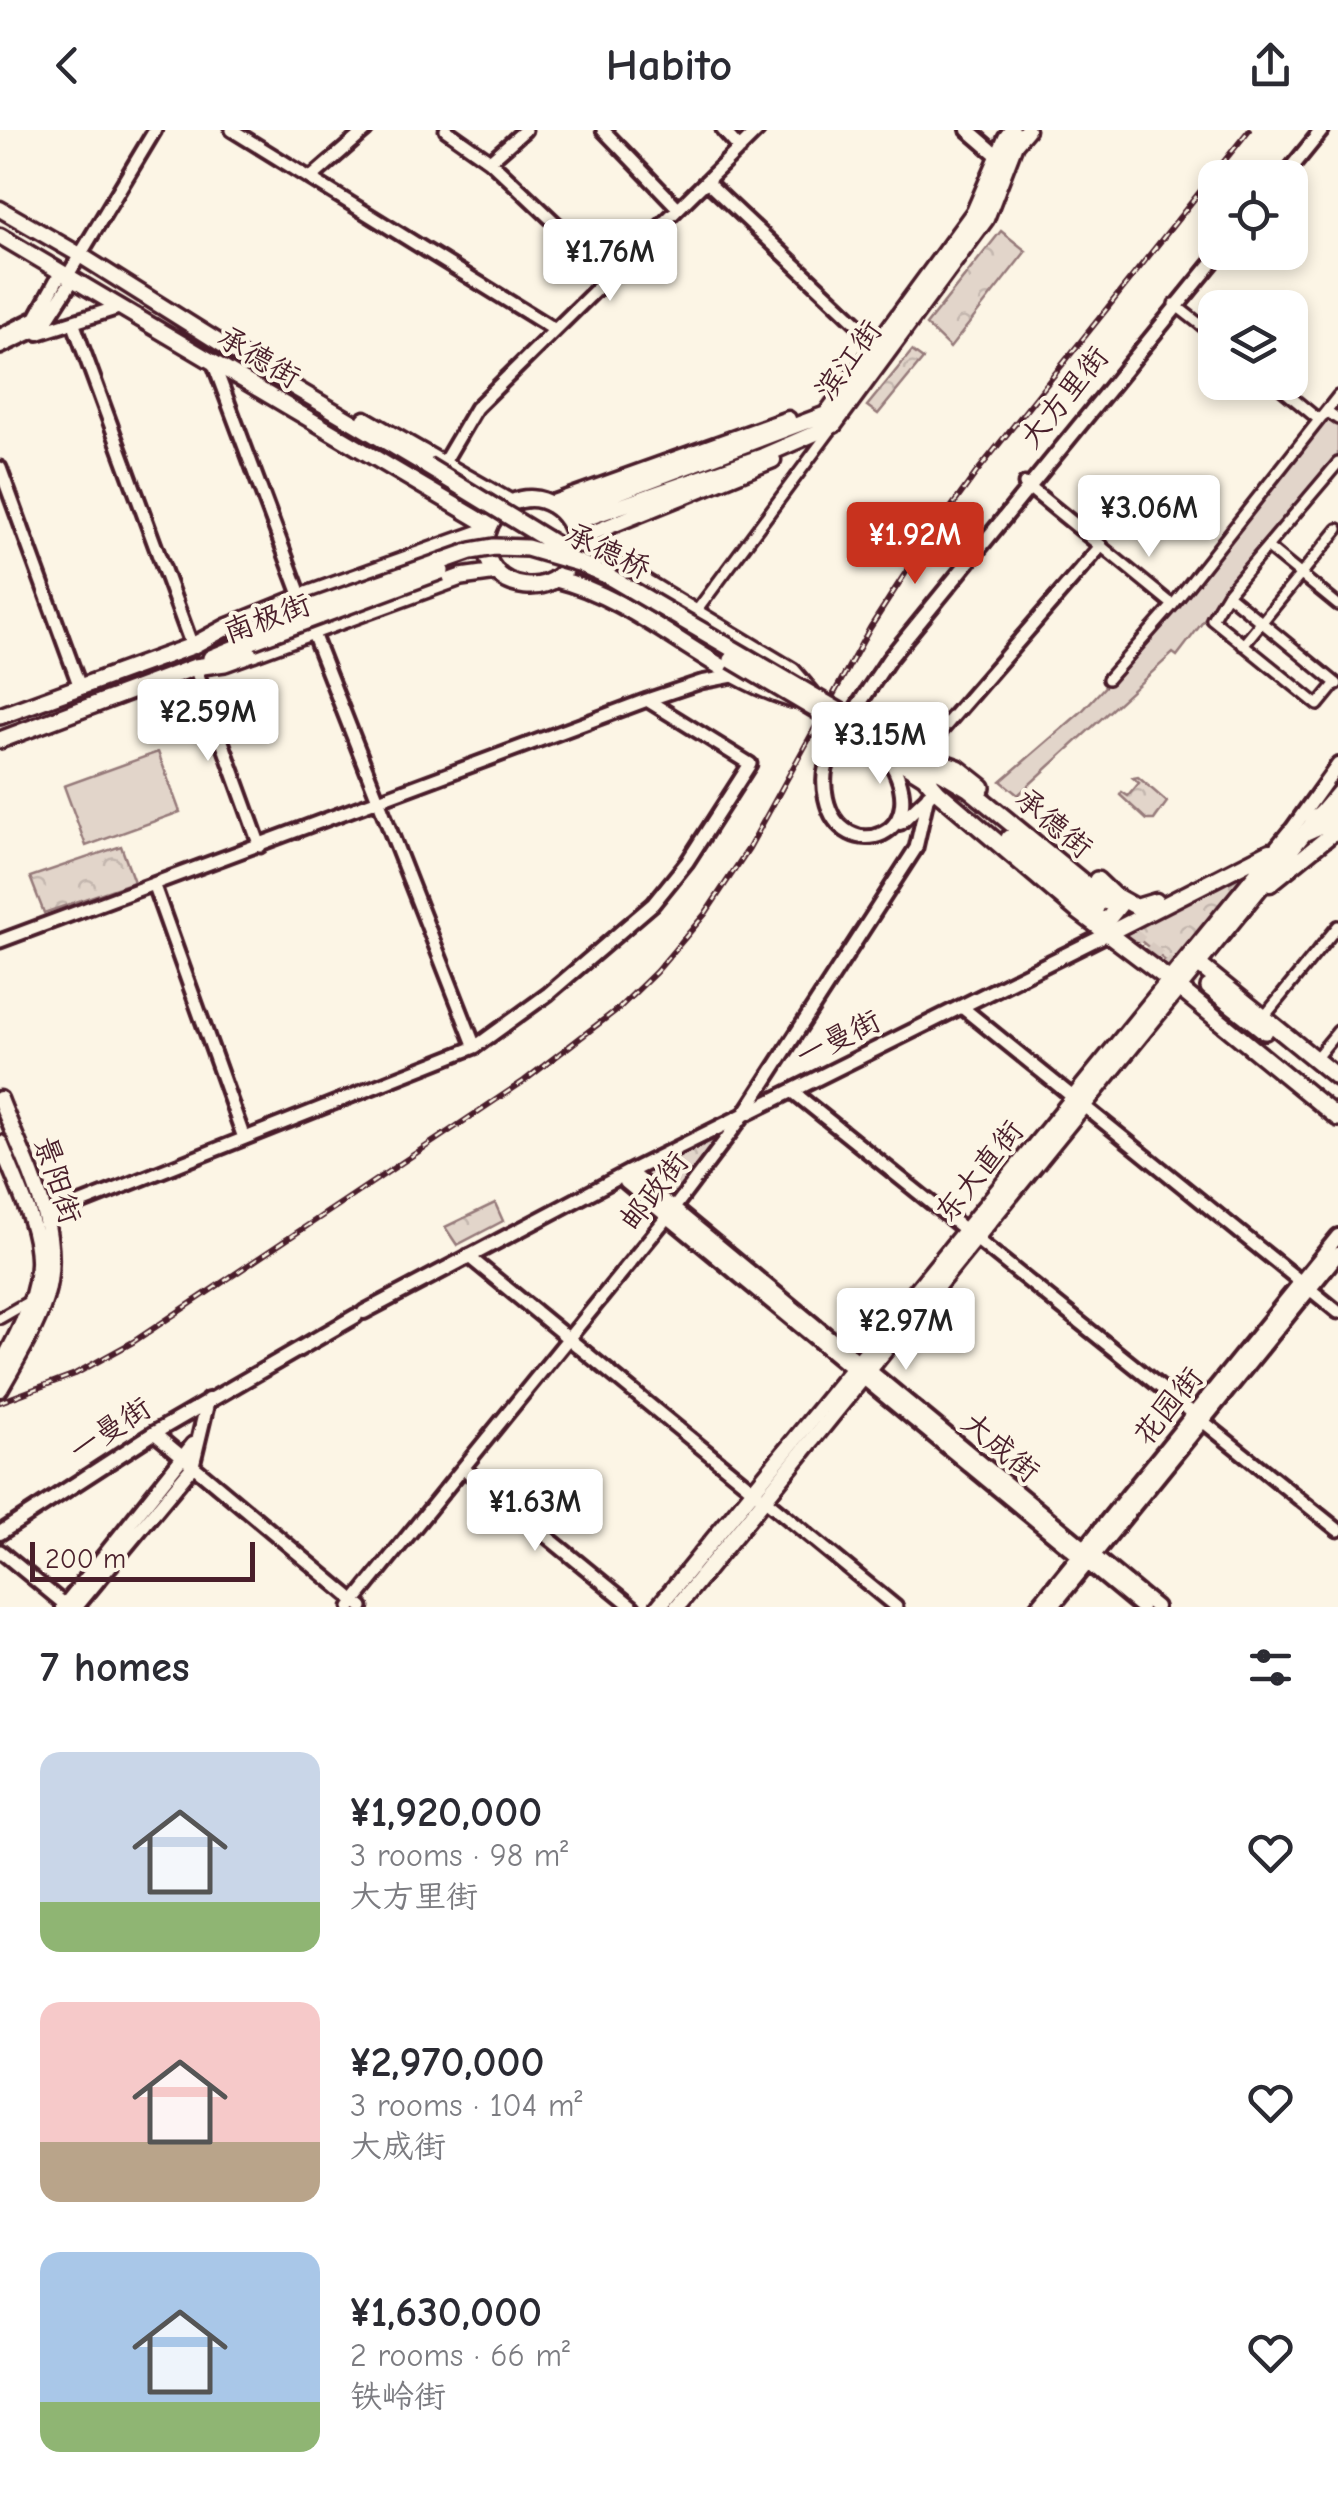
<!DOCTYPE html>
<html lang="en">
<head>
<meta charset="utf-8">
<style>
  body { margin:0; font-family:"Comic Neue","LXGW WenKai TC",sans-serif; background:#f7f7f7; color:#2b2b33; height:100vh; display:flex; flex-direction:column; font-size:38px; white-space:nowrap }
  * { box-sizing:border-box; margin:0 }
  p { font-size:32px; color:#7c7c81 }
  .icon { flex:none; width:55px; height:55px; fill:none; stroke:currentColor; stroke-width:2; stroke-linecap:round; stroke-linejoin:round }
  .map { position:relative; height:1477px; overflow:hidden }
  .panel { display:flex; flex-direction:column; background:#fff; flex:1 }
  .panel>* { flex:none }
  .controls { position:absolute; left:1198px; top:30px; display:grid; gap:20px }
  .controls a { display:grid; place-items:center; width:110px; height:110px; border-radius:20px; background:#fff; box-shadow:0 5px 15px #0003; font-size:50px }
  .scale { position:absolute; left:30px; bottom:25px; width:225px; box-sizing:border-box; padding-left:10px; border:5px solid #4a1f2b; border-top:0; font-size:28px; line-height:35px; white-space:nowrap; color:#4a1f2b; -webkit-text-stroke:8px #fcf5e5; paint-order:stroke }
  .price { position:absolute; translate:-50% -85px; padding:0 22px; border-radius:10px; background:#fff; color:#222; font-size:32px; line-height:65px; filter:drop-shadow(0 2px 5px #0008) }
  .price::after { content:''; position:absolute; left:50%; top:60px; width:30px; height:22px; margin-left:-15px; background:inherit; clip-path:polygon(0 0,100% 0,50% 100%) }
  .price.on { background:#c8321e; color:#fff }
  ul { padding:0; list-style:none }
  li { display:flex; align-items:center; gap:30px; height:250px; padding:0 40px }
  li span { display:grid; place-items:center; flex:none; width:280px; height:200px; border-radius:20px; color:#555 }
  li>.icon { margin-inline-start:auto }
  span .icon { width:120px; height:120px; fill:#fffc; stroke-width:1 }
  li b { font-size:42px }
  h2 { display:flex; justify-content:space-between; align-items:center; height:120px; padding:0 40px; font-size:42px }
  header { display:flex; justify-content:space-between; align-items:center; height:130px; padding:0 40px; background:#fff; font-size:45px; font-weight:800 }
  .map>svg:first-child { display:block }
  .green { fill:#e2d5ca; stroke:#967a7a; stroke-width:2.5 }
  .forest { fill:url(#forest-crowns); stroke:#967a7a; stroke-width:2.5 }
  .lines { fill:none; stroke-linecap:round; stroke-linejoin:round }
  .trunk-tunnel { stroke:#d8cac0; stroke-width:15; stroke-dasharray:15 8; stroke-linecap:butt }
  .minor-casing { stroke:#4a1f2b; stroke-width:16 }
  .tertiary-casing { stroke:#4a1f2b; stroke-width:19 }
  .secondary-casing { stroke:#4a1f2b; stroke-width:20 }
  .primary-casing { stroke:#4a1f2b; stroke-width:21 }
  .trunk-casing { stroke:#4a1f2b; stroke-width:22 }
  .minor { stroke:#fcf5e5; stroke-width:9 }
  .tertiary { stroke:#fcf5e5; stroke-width:11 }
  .secondary { stroke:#fcf5e5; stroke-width:12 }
  .primary { stroke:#fcf5e5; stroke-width:14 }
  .trunk { stroke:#fcf5e5; stroke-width:15 }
  .rail-casing { stroke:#4a1f2b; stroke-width:6 }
  .rail { stroke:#fcf5e5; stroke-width:2.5; stroke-dasharray:8; stroke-linecap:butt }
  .trunk-bridge-casing { stroke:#4a1f2b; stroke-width:22; stroke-linecap:butt }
  .trunk-bridge { stroke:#fcf5e5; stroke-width:15 }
  .labels { text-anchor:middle; stroke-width:8; stroke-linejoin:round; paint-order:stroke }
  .street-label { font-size:30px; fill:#4a1f2b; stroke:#fcf5e5 }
</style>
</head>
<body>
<header><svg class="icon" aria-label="back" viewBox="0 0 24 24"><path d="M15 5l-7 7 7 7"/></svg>Habito<svg class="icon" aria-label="share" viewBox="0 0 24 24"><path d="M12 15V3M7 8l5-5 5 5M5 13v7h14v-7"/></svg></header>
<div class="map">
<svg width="1338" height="1477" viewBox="0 0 1338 1477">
  <defs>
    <pattern id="forest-crowns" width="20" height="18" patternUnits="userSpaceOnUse" patternTransform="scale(2.5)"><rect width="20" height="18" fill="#e2d5ca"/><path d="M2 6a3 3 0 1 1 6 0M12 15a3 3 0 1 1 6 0" fill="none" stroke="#c3b6ae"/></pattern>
  </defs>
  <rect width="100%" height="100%" fill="#fcf5e5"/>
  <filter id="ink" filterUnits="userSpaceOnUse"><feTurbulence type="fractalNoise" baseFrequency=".01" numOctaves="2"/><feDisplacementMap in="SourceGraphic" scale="20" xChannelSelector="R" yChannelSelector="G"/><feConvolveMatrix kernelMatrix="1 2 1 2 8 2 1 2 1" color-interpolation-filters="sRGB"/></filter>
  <g filter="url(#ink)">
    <path class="green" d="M1328,285L1338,293V327L1224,464L1177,526L1173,523L1018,665L1001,651L1081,582L1172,485Z
      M158,622L180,682L86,716L64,656Z"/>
    <path class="forest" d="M1001,101L1026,121L950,218L926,195Z
      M912,221L923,229L878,284L867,276Z
      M1138,647L1167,672L1154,690H1147L1120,665L1122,662L1128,666L1139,653L1133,648Z
      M121,716L134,752L44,783L30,747Z
      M1242,745L1245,748L1174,832L1168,833L1131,803V800Z
      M720,1001L723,1003L676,1066L671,1067L642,1046L643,1041Z
      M495,1073L503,1091L457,1115L445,1097Z"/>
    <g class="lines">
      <path class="trunk-tunnel" d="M1111,789L1203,863"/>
      <g class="minor-casing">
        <path id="minor" d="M1174,174L1215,206
          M1273,252L1318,289L1328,282L1338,289
          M1101,416L1173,475
          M1267,417L1338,475
          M1227,464L1337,554
          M695,483L833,297
          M1243,515L1338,399
          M1108,549L1173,475L1338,266
          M1336,553L1318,575L1212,489L1227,464L1338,333
          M1264,887L1338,796
          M1315,929L1338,901
          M0,1188L28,1172"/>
      </g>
      <g class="tertiary-casing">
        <path id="tertiary" d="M232,0L555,200
          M446,0L490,31L609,144
          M603,0L678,78
          M723,0L740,19
          M490,31L525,0
          M312,47L366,0
          M706,51L878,213
          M68,145L155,0
          M73,192L192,516
          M213,232L301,467
          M443,334L476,278L758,0
          M0,338L80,557
          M312,501L475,917
          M195,537L260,716
          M919,626L1101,416L1025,354
          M154,756L244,1008
          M0,811L647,570L701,552L738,545
          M963,878L1338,1182
          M792,961L1338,1400
          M46,1087L475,917L548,864L653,774L687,732L750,634L647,570
          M468,1126L896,1477
          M154,1303L362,1477
          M463,1338L633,1477
          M0,1421L68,1477
          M350,1477L668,1086L741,989L916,718L928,665"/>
      </g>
      <g class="secondary-casing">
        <path id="secondary" d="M968,0L1005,32
          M1283,48L1322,0
          M38,203L120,177
          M0,206L36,188L61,142
          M0,217L42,197L73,149
          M885,623C942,707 841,739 826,668C824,658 823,647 826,637C836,605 870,558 889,529L1221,122
          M1321,682L1338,662
          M900,693L936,659
          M1290,702L1338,635
          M629,1042L1156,1477
          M626,1052L1141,1477
          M364,1182L629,1042L1109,803
          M0,1403L154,1303L356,1186
          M63,1477L193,1314
          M76,1477L192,1337L208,1270
          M1037,1477L1338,1106
          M1052,1477L1338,1124"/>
      </g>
      <g class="primary-casing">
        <path id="primary" d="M0,79L80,125L236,223L427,336
          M0,106L490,396
          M365,289L512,373
          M550,374L788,289
          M563,383L826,284L974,82L1006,8L1012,0
          M570,394L763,326L834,295L986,89L1015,14L1027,0
          M575,410L773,330
          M1312,689L1338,675
          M1307,702L1338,688
          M1270,754L1338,699
          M1118,767L1136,777L1156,771
          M1109,803L1270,721
          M0,969C24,1032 66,1100 45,1169C35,1200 16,1231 0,1259
          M0,1013C43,1117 58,1133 0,1237
          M658,1477L1290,702
          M677,1477L1320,684"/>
      </g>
      <g class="trunk-casing">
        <path id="trunk" d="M575,410C572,479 474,465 487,404C490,391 499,379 511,373C541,359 570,380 575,410L792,541L811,563
          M556,449C642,470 707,544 792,569
          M211,528L252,511
          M0,586L192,516L227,497L301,467L488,400
          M863,595L968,658L1107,772
          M857,604L930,650
          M0,610L195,537L225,533L461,447L497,442
          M938,631L958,638L982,657
          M925,647L938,662L1078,781L1168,849
          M1009,708L1096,778
          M1092,791L1108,789L1121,773L1097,750
          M1198,834L1338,948
          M1209,857L1265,901
          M1179,858L1338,988"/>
      </g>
      <use href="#minor" class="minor"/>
      <use href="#tertiary" class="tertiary"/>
      <use href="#secondary" class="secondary"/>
      <use href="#primary" class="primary"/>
      <use href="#trunk" class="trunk"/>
      <g class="rail-casing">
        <path id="rail" d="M0,1272L75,1244L133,1212L524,951L619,878L656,842L705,784L749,718L870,498L919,422L976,343L1249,0"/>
      </g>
      <use href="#rail" class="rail"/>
      <g class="trunk-bridge-casing">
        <path id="trunk-bridge" d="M427,336L566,421
          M250,499L471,421L494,417L527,418L579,433L608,446L863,595
          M252,511L441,441
          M732,530L857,604"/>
      </g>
      <use href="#trunk-bridge" class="trunk-bridge"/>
    </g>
  </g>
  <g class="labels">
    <g class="street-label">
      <text transform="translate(259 227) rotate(31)" y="10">承德街</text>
      <text transform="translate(848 230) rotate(-54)" y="10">滨江街</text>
      <text transform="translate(1064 267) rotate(-51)" y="10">大方里街</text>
      <text transform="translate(608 421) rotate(25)" y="10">承德桥</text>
      <text transform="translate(267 488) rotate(-20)" y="10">南极街</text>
      <text transform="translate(1054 693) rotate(40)" y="10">承德街</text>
      <text transform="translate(838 908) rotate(-26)" y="10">一曼街</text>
      <text transform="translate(979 1041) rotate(-51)" y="10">东大直街</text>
      <text transform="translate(58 1050) rotate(72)" y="10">景阳街</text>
      <text transform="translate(654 1061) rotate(-52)" y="10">邮政街</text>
      <text transform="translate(1168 1276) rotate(-51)" y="10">花园街</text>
      <text transform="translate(110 1299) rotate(-33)" y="10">一曼街</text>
      <text transform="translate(1001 1317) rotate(40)" y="10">大成街</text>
    </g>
  </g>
</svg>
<div class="controls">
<a><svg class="icon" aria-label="locate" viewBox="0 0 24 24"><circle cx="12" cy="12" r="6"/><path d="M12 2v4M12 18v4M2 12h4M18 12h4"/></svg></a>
<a><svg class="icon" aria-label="layers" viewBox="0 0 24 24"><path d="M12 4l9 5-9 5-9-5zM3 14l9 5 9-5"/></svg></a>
</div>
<div class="scale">200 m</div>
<b class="price" style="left:610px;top:174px">¥1.76M</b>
<b class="price" style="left:1149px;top:430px">¥3.06M</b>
<b class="price on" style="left:915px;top:457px">¥1.92M</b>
<b class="price" style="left:208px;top:634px">¥2.59M</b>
<b class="price" style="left:880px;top:657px">¥3.15M</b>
<b class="price" style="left:906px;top:1243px">¥2.97M</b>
<b class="price" style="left:535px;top:1424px">¥1.63M</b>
</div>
<section class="panel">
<h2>7 homes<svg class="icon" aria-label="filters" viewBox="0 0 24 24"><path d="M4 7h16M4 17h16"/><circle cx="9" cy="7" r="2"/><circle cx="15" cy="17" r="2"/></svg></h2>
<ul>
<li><span style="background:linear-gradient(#c9d6e8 75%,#8fb573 0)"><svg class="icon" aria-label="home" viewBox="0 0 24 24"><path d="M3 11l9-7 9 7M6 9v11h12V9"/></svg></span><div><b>¥1,920,000</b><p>3 rooms · 98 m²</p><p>大方里街</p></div><svg class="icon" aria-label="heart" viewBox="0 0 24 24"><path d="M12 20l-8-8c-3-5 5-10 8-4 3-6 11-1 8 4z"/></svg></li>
<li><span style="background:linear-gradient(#f6c9c9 70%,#b9a48a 0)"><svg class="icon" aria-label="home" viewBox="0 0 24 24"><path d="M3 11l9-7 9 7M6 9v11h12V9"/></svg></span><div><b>¥2,970,000</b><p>3 rooms · 104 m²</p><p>大成街</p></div><svg class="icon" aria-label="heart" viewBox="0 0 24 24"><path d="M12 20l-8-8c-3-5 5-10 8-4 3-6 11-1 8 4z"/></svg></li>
<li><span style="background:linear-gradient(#a9c7e8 75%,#8fb573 0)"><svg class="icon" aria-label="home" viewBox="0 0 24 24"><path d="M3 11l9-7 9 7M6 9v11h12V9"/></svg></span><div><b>¥1,630,000</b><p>2 rooms · 66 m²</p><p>铁岭街</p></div><svg class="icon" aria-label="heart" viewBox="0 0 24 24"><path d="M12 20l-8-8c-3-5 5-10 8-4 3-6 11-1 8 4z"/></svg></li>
</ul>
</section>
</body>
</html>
